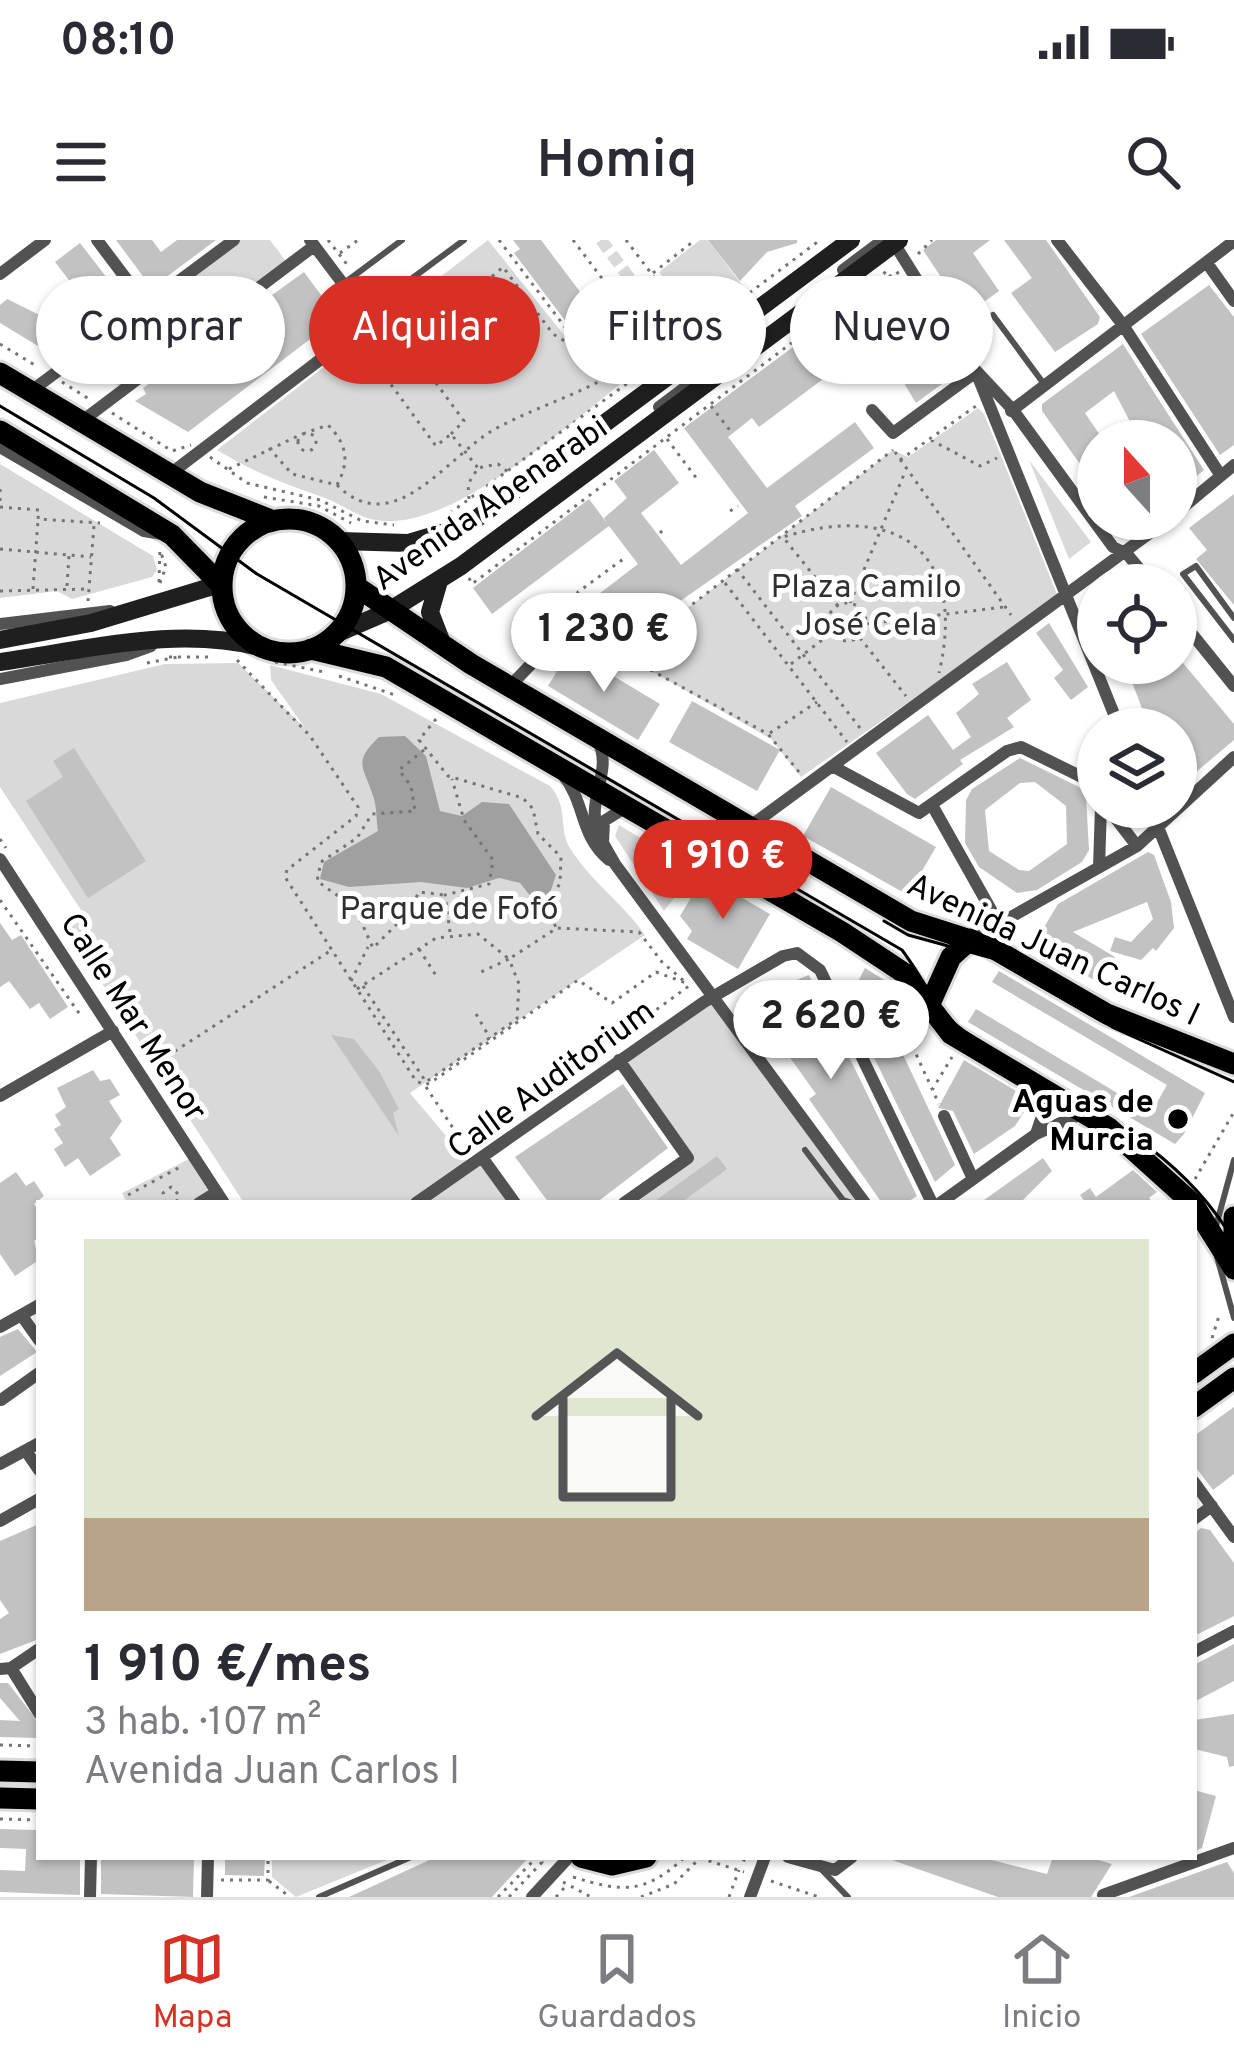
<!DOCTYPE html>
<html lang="es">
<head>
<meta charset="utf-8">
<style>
  body { margin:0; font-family:Overpass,sans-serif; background:#f7f7f7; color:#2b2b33; height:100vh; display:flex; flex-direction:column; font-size:45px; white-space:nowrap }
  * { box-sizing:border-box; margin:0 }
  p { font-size:39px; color:#7c7c81 }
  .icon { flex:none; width:66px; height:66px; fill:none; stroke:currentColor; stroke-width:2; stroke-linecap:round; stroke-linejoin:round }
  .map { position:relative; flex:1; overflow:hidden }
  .details { position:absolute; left:36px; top:960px; width:1161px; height:660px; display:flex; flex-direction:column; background:#fff; border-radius:0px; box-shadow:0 3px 9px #0004 }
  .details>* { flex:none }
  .top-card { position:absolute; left:36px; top:36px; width:1164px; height:108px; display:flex; gap:24px }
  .needle { width:78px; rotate:339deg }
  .buttons { position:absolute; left:1077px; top:180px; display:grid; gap:24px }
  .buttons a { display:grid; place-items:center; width:120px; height:120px; border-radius:50%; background:#fff; box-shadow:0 3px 9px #0004; font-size:60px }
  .price { position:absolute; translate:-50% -102px; padding:0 27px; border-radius:42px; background:#fff; color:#222; font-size:39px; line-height:78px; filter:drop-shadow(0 3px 6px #0008) }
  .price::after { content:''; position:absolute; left:50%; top:72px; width:36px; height:27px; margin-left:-18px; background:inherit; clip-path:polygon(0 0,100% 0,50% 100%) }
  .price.active { background:#d93025; color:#fff }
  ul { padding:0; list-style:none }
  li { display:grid; align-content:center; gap:24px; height:636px; padding:0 48px }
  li+li { border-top:3px solid #e1e1e2 }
  li span { display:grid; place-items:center; height:372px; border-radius:0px; color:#555 }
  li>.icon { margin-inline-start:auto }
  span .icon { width:216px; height:216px; fill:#fffc; stroke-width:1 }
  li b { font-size:51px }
  .chip { padding:0 42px; border-radius:54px; background:#fff; box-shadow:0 3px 9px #0004; font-size:42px; line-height:108px }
  .chip.active { background:#d93025; color:#fff }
  .status { display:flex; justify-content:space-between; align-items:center; height:84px; padding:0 60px; background:#fff; direction:ltr }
  .status svg { height:33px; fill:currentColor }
  header { display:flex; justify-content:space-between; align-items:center; height:156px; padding:0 48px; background:#fff; font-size:54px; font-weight:600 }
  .dock { display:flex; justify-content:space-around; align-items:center; height:168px; border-top:3px solid #e1e1e2; background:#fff; font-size:33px; color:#7c7c81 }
  .dock a { display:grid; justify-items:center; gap:6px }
  .dock .active { color:#d93025 }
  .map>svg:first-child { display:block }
  .green { fill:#d9d9d9 }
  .water { fill:#a0a0a0 }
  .building { fill:#c2c2c2; fill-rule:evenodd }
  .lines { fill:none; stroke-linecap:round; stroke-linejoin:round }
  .street-tunnel { stroke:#d9d9d9; stroke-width:12; stroke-dasharray:12 6; stroke-linecap:butt }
  .primary-casing { stroke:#dbdbdb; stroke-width:27 }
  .path { stroke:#747474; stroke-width:3; stroke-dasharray:3 6; stroke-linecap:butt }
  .lane { stroke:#525252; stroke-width:6 }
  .street { stroke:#525252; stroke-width:12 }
  .secondary { stroke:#1f1f1f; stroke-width:18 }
  .primary { stroke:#000; stroke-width:21 }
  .tram { stroke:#000; stroke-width:3 }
  .poi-dot { fill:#000; stroke:#fff; stroke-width:4.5 }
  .labels { text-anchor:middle; stroke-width:10; stroke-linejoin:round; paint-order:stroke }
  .street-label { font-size:33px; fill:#000; stroke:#fff }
  .park-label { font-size:33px; fill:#303030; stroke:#fff }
  .poi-label { font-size:33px; font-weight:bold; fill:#000; stroke:#fff; text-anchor:end }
</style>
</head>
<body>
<div class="status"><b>08:10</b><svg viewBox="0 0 49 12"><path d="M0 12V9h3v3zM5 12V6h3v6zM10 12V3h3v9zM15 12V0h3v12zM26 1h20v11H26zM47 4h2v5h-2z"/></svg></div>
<header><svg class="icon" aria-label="menu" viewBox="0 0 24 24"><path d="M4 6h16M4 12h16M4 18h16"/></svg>Homiq<svg class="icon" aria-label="search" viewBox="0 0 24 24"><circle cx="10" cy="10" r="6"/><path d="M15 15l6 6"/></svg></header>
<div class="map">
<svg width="1234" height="1657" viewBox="0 0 1234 1657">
  <rect width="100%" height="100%" fill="#fff"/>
  <path class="green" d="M234,0H270L288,24L126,148L65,126Z
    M488,0L568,100L613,65L653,118C588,167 464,286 384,281C360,280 346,266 325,258C285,244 253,232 217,210Z
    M700,0H708L745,49L698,85L659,32Z
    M978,168L984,174L1057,354L1025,381L801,537L771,499L625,416L893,210L908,217Z
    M1029,220L1091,302L1069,319Z
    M0,224L153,316L157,330L152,337L72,359L57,351L0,358Z
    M238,423L305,488L271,440L270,425L381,454L550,546C569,567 558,589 570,608C592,643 622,662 645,695L410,853L468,922L479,923L515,963H244L63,683L81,670L0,547V463L165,424Z
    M619,585L695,631L664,671L615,596Z
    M708,760L726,773L865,963H624L687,918L619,820Z
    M191,918L213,954L199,963H127L122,953Z
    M272,1617H394L296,1657L272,1637Z"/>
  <path class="water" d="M405,496L426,516L440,571L462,576L482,562L509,564L556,635L549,656L532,658L520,643L499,638L467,648L421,642L349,647L320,639L324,622L378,591C376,581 377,568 374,559C365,528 351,523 379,497Z"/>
  <path class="building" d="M116,0H152L161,12L177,0H216L161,41L158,36L148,43Z
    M513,0H541L596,73L573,91L514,13L520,9Z
    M708,0H797V3L767,12L740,41Z
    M936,0H990L973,13L999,51L966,75L923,10Z
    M1004,0H1046L1100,77L1098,84L1055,112L1011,53L1032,38Z
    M80,3L124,60L116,66L120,72L58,118L0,83V65L7,59L62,86L89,66L55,22Z
    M304,32L338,78L188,192L135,161L146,154L143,148Z
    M889,37L950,138L916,163L855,63Z
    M1209,45L1234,77V205L1220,215L1141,94Z
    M801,101L827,136L759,187L752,178L728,197L767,248L855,182L874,208L795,266L802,276L626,399L595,357L638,324L609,286L492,374L473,348L589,259L607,283L604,278L627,258L614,241L654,210L679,243L641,273L681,325L748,273L684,188Z
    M1123,104L1204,230L1176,253V201H1140L1114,151L1085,173L1104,201H1098V249L1042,171V164Z
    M1234,254V365L1196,319L1207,310L1189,288Z
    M1049,383L1088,447L1071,460L1054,438L1063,430L1036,393Z
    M570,410L660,464L638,500L548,446Z
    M1007,422L1031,460L1007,478L1014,487L960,520L963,524L915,559L907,554L876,513L928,475L953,510L971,497L956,473L979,454L972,444Z
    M1150,423H1183L1234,484V500L1176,549V489H1150L1130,437Z
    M692,461L780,510L757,551L669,502Z
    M74,508L146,621L88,658L26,561L63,537L53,521Z
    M1020,518L1079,547L1086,556L1089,610L1082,622L1037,650L1017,653L979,627L965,603L966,560L972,549ZM1035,542L1066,566L1067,604L1029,631L1019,630L989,611L985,570L1020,543Z
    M831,547L936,607L908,655L803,596Z
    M1148,612L1154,615L1171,662L1174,688L1156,711L1153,708L1141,720L1110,711L1115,697L1131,702L1153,679L1147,662L1073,692L1115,717L1099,743L1034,704L1058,664Z
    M704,636L770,674L738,729L687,699L692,691L680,676Z
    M0,683L12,700L21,695L68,767L50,779L39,763L30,769L9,741L0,747Z
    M865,728L897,748L883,772L955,925L935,942L840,748L852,753Z
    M999,731L1205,853L1184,894L1175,904L968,782L976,769L1151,873L1167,845L992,742Z
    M809,735L917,956L906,963H882L809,859L816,854L786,812L779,817L740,763Z
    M331,795L354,799L379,831L399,869L393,873L399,896Z
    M964,820L1028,858L1029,864L1015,886L974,914L953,871L938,868Z
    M93,830L100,841L110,839L120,855L109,861L122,881L110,898L121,915L90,936L78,918L65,927L54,909L63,903L54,889L61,885L55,875L66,867L57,848Z
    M623,844L668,908L596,963H549L515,917Z
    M717,916L727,929L681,963H652Z
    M1043,918L1052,931L1020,963H980Z
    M1133,930L1157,952L1149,958L1153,963H1086L1080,955L1090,948L1096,957Z
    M16,932L26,946L34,941L44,956L34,964L39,971V997L34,1001L39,1020L15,1036L0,1014V943Z
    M18,1089L37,1112L0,1136V1097Z
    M1234,1167V1234L1213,1250L1194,1225V1196Z
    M39,1284V1399L0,1414V1379L9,1373L0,1360V1301Z
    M1201,1288L1210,1290L1234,1323V1376L1194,1396V1294Z
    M1234,1404V1441L1194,1462V1425Z
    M0,1443H8L39,1483V1498L0,1497V1480L20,1481L0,1458Z
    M1234,1474V1526L1229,1527L1227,1517L1194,1509V1480Z
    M1194,1550L1216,1556L1202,1608L1194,1611Z
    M0,1589L39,1590V1617H80V1655L0,1652V1630L25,1631L26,1609L0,1608Z
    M101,1617H194L193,1657L101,1654Z
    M225,1617H265L264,1636L225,1635Z
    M436,1617H529L492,1657H349Z
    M980,1617L1047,1634L1053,1617H1088L1112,1624L1091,1657H998L889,1619Z
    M1227,1622L1234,1633V1657H1129Z"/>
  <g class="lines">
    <path class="street-tunnel" d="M601,0L634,44"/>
    <g class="primary-casing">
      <path id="primary" d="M0,133L200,252L271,280
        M0,191L172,295L220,344
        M222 346a67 67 0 1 1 134 0a67 67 0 1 1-134 0Z
        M357,347L471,424L911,681L989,706L1107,774L1234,824
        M311,409L386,427L842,692L904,733L951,794L1109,888L1192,963
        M928,768L951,717L971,699
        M1194,965L1234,1029
        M1234,977V1016
        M1194,1133L1234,1104
        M1194,1167L1234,1138
        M0,1531L39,1532
        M0,1558L39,1559
        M581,1617L612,1625L646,1617"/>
    </g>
    <path class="path" d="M328,0L349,27
      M499,0L571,95L618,59
      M573,0L662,118
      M626,0L697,94
      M340,13L358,0
      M918,14L932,0
      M653,33L695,0
      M917,68L956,131
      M155,76L171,97
      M692,96L820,0
      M0,104L38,127
      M62,142L89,159
      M711,166L732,193
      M112,173L172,211L191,205
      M298 202a9 9 0 1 1 18 0a9 9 0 1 1-18 0Z
      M451,194L464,181L403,98L373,120L436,206L451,194L478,228
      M667,199L697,239
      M931,200L980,226L997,218
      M269,208L292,234L337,245C350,221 347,204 328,185L305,193
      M895,212L1011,375
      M210,217L247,243L320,260L362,281L394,285
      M900,220L976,166
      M229,229L302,194
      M337,245C394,302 448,215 495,189C528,171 565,159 598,142L600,130L588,115L553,94L503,27L444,78L403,98
      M0,249V267L39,270L38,279L100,283
      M264,257L319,266L351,283
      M469,259L468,244L478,228L498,224L508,232
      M730,271L738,266
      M450,273L670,112
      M660,293L663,290
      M0,309L91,317
      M737,329L860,488
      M469,338L472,344L887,31L891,37L899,32
      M159,342L160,306
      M160,343L166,327L161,313
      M725,343L847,502
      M67,346L69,315
      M33,349L38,280
      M0,351L89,349
      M88,361L94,286
      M850,363L905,232
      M828 382a19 19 0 1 1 38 0a19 19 0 1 1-38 0Z
      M838,366L783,297C896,262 968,310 939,433
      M567,379L578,352L626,317
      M866,384L1004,367
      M860,398L906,456
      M593,404L623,416
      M169,417H210
      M237,420L310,496L358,567L356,576L287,630L285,637L416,841L425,845L433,841L578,740L612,763L656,732L686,743
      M275,422L324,432
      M147,423L178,417
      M791,424L831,393
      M339,436L398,456
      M436,479L419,500L448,536L523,558L533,569L538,594L561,617L560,643L546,669L556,687
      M770,493L817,462
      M424,510L399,530L411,546L415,571L372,574L357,598L321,622L317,641L355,668L373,708L408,673L419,652L445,655
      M799,532L768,494L625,416L893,210
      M0,599L6,608
      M0,660L81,776
      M450,692L445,655L489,644L493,620L464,580L452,539
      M419,709L437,737
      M351,741L368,707
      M363,746L426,842L517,779L519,744L509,719L481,732
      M357,749L436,698L478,694L509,719L557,688L639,692L662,722L684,741
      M476,774L490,798
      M916,778L904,788L939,864
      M625,800L631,788L689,746
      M152,826L330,711
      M426,847L453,888
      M932,850L952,817
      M1195,939L1234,872
      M132,963L128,955L182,926
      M165,963L163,953L171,947L179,955L176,963
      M1212,1098L1220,1073
      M1194,1108L1196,1107
      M0,1505L39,1506
      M0,1579L39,1580
      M734,1617L750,1622
      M700,1618L744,1632
      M573,1637C622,1652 644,1655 685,1617
      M221,1640H268V1617
      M269,1641L290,1657
      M771,1641L819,1657
      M563,1642L591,1657
      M498,1657L537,1617L543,1623
      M509,1657L547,1617
      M556,1657L565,1647
      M641,1657L674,1644L699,1619
      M729,1657L739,1630"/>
    <path class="lane" d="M343,44L402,0
      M365,73L464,0
      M993,75L1044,144
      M1234,378L1196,326L1183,334L1234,400
      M805,910L843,960L852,963
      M1216,986L1234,920
      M1217,1017L1234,1078
      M821,1629L848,1657
      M319,1657L411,1617"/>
    <path class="street" d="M97,0L146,65
      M892,0L969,123L1013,170L1113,307L1127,314L1153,345
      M1057,0L1123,85L1221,236
      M1207,23L1234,61
      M843,30L883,0
      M0,34L45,0
      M634,44L696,129L691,143L659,167
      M31,151L234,0
      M872,170L893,193L976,132L1120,489
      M1011,171L1234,1
      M82,181L314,6
      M0,207L144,291L162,294
      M170,234L367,84L365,73L310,0
      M1176,273L1234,225
      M1176,374L1234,446
      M0,384L110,371
      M0,439L126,415L151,406
      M509,447L562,392L582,399
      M598,501C614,533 583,562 600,596
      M834,527L919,573L1007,511L1021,507L1086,539L1098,555
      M563,535C586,563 579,595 609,620
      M932,565L999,684
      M628,566L604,581L603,603L615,624L865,963
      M1107,567L1137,606
      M1150,567L1234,777
      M749,587L1169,279
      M0,619L224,963
      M1099,627L1101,567
      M972,699L1137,606L1234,517
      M619,820L688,918L624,963
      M1050,853L1036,894L1083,873
      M0,856L113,791
      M944,876L973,939
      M484,920L515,963
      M199,963L217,952
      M416,963L704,762L783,716L797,713L820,730L932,963
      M940,963L1036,894
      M22,1076L39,1100
      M0,1087L39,1065
      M1,1160L39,1133
      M26,1211L39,1230
      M0,1224L39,1203
      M1194,1242L1234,1297
      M1194,1279L1212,1266
      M0,1281L39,1259
      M1194,1412L1234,1391
      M11,1428L39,1473
      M0,1429L11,1428L39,1409
      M788,1617L835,1630L852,1617
      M1103,1655L1234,1608
      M90,1657L91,1617
      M207,1657L208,1617
      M532,1657L569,1617
      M750,1657L765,1617"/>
    <path class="secondary" d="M340,301L408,303L468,285L851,0
      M439,341L430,372L442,403
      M338,393L389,371L461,326L899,0
      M0,400L91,383L220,344
      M0,422C87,410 180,384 267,409"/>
    <use href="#primary" class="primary"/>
    <path class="tram" d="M0,166L154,258L257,334L902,710C922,736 937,772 964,791C1060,857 1172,895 1234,1001
      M884,681L908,695L992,718L1114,788L1234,842"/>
  </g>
  <circle class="poi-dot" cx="1178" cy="879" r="12"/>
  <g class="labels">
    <g class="street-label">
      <text transform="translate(489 262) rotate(-35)" y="12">Avenida Abenarabi</text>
      <text transform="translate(1054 708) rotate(25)" y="12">Avenida Juan Carlos I</text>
      <text transform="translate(135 776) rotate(57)" y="12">Calle Mar Menor</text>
      <text transform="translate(550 838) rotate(-36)" y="12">Calle Auditorium</text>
    </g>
    <g class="park-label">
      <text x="866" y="357">Plaza Camilo<tspan x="866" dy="38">José Cela</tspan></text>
      <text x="449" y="679">Parque de Fofó</text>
    </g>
    <g class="poi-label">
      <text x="1154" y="872">Aguas de<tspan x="1154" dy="38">Murcia</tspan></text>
    </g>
  </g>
</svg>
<div class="buttons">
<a><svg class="needle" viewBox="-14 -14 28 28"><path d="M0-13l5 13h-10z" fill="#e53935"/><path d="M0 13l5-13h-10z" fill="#7c7c81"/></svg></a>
<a><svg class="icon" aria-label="locate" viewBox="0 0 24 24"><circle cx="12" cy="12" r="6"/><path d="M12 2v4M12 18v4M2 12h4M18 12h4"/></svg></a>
<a><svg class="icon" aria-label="layers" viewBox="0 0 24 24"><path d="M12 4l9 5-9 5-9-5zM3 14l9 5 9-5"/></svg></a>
</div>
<b class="price" style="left:604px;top:455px">1 230 €</b>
<b class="price active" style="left:723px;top:682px">1 910 €</b>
<b class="price" style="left:831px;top:842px">2 620 €</b>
<div class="top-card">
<a class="chip">Comprar</a>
<a class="chip active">Alquilar</a>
<a class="chip">Filtros</a>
<a class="chip">Nuevo</a>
</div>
<section class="details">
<ul>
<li><span style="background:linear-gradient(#dfe7d0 75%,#b9a48a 0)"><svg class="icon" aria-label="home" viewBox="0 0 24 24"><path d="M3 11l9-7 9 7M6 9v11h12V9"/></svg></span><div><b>1 910 €/mes</b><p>3 hab. · 107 m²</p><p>Avenida Juan Carlos I</p></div></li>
</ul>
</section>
</div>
<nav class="dock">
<a class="active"><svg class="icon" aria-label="map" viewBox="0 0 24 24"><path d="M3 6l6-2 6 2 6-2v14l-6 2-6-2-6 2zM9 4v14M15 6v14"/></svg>Mapa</a>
<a><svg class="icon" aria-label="saved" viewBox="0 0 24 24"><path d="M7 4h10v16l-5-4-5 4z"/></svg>Guardados</a>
<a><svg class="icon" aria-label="home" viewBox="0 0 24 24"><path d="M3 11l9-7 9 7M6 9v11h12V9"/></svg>Inicio</a>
</nav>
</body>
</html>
